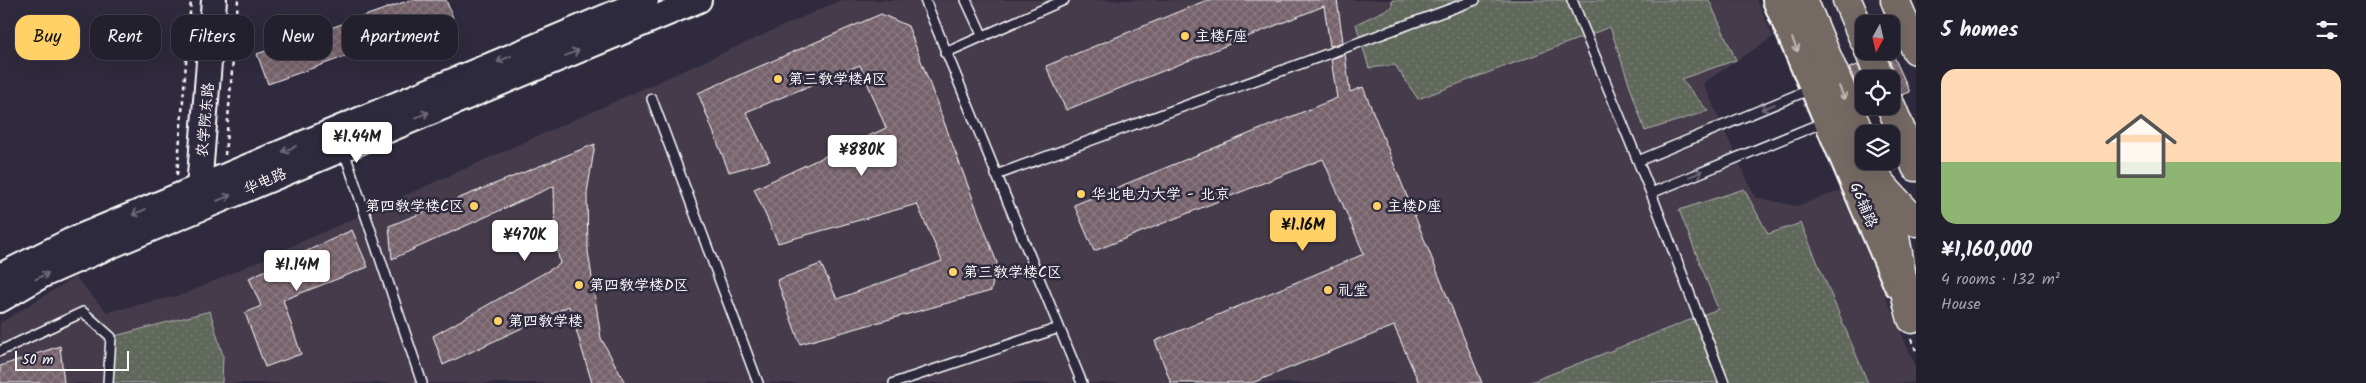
<!DOCTYPE html>
<html lang="en">
<head>
<meta charset="utf-8">
<style>
  body { margin:0; font-family:Kalam,"LXGW WenKai TC",sans-serif; background:#2b2836; color:#f1f3f6; height:100vh; display:flex; flex-direction:column; font-size:19px; white-space:nowrap }
  * { box-sizing:border-box; margin:0 }
  p { font-size:16px; color:#a3a3aa }
  .icon { flex:none; width:28px; height:28px; fill:none; stroke:currentColor; stroke-width:2; stroke-linecap:round; stroke-linejoin:round }
  .map { position:relative; flex:1; overflow:hidden }
  .sheet { display:flex; flex-direction:column; background:#23202e; width:450px }
  .sheet>* { flex:none }
  .top-card { position:absolute; left:15px; top:15px; width:475px; height:45px; display:flex; gap:10px }
  .needle { width:32px; rotate:188deg }
  .tools { position:absolute; left:1855px; top:15px; display:grid; gap:10px }
  .tools a { display:grid; place-items:center; width:45px; height:45px; border-radius:10px; background:#23202e; box-shadow:0 5px 20px #0002,0 0 0 1px #403e4a; font-size:25px }
  .scale { position:absolute; left:15px; bottom:12px; width:114px; box-sizing:border-box; padding-left:5px; border:2px solid #fff; border-top:0; font-size:14px; line-height:18px; white-space:nowrap; color:#fff; -webkit-text-stroke:4px #2f2a3d; paint-order:stroke }
  .price { position:absolute; translate:-50% -42px; padding:0 11px; border-radius:5px; background:#fff; color:#222; font-size:16px; line-height:32px; filter:drop-shadow(0 1px 2px #0008) }
  .price::after { content:''; position:absolute; left:50%; top:30px; width:15px; height:11px; margin-left:-8px; background:inherit; clip-path:polygon(0 0,100% 0,50% 100%) }
  .price.current { background:#ffd166; color:#111 }
  ul { padding:0; list-style:none }
  li { display:grid; align-content:center; gap:10px; height:265px; padding:0 25px }
  li+li { border-top:1px solid #403e4a }
  li span { display:grid; place-items:center; height:155px; border-radius:15px; color:#555 }
  li>.icon { margin-inline-start:auto }
  span .icon { width:90px; height:90px; fill:#fffc; stroke-width:1 }
  li b { font-size:21px }
  h2 { display:flex; justify-content:space-between; align-items:center; height:60px; padding:0 25px; font-size:21px }
  .tag { padding:0 18px; border-radius:15px; background:#23202e; box-shadow:0 5px 20px #0002,0 0 0 1px #403e4a; font-size:18px; line-height:45px }
  .tag.current { background:#ffd166; color:#111 }
  main { display:flex; flex:1; min-height:0 }
  .map>svg:first-child { display:block }
  .built { fill:#443b4b }
  .grass { fill:url(#grass-dots); stroke:#b0b3ad }
  .building { fill:url(#building-cross-hatch); stroke:#fff }
  .lines { fill:none; stroke-linecap:round; stroke-linejoin:round }
  .lane-casing { stroke:#fff; stroke-width:12 }
  .secondary-casing { stroke:#fff; stroke-width:28 }
  .primary-casing { stroke:#fff; stroke-width:30 }
  .highway-casing { stroke:#fff; stroke-width:31 }
  .path { stroke:#fff; stroke-width:2.5; stroke-dasharray:4 4; stroke-linecap:butt }
  .lane { stroke:#2f2a3d; stroke-width:9 }
  .secondary { stroke:#2f2a3d; stroke-width:24 }
  .primary { stroke:#756964; stroke-width:26 }
  .highway { stroke:#756964; stroke-width:28 }
  .oneway { stroke:#c1bcb9 }
  .oneway2 { stroke:#6d6a77 }
  .poi-dot { fill:#ffd166; stroke:#2f2a3d; stroke-width:2 }
  .labels { text-anchor:middle; stroke-width:5; stroke-linejoin:round; paint-order:stroke }
  .poi-label { font-size:15px; fill:#fff; stroke:#2f2a3d; text-anchor:start }
  .street-label { font-size:15px; fill:#fff; stroke:#2f2a3d }
</style>
</head>
<body>
<main>
<div class="map">
<svg width="1916" height="383" viewBox="0 0 1916 383">
  <defs>
    <pattern id="grass-dots" width="8" height="8" patternUnits="userSpaceOnUse" patternTransform="scale(1.25)"><rect width="8" height="8" fill="#60675b"/><path d="M2 2h.1M6 6h.1" fill="none" stroke="#787e74" stroke-width="1.8" stroke-linecap="round"/></pattern>
    <pattern id="building-cross-hatch" width="8" height="8" patternUnits="userSpaceOnUse" patternTransform="scale(1.25)"><rect width="8" height="8" fill="#76626b"/><path d="M0 0l8 8M0 8l8-8" fill="none" stroke="#8b7a81"/></pattern>
  </defs>
  <rect width="100%" height="100%" fill="#2f2a3d"/>
  <filter id="ink" filterUnits="userSpaceOnUse"><feTurbulence type="fractalNoise" baseFrequency=".02" numOctaves="2"/><feDisplacementMap in="SourceGraphic" scale="10" xChannelSelector="R" yChannelSelector="G"/><feConvolveMatrix kernelMatrix="1 2 1 2 8 2 1 2 1" color-interpolation-filters="sRGB"/></filter>
  <g filter="url(#ink)">
    <path class="built" d="M841,0H1757L1773,37L1703,83L1755,197L1796,206L1840,191L1916,367V383H0V323L75,277L107,312L185,294Z"/>
    <path class="grass" d="M1392,0H1709L1736,60L1681,79L1708,111L1645,131L1610,27L1418,99L1395,65L1369,68L1356,24L1392,7Z
      M1744,189L1768,234L1801,223L1868,383H1528L1718,309L1679,210Z
      M210,311L223,356L222,383H108L111,337Z"/>
    <path class="building" d="M410,0H446L453,18L268,84L257,54Z
      M1207,0H1337L1343,42L1330,46L1324,6L1066,110L1046,66Z
      M881,14L908,26L997,263L991,291L800,344L777,280L821,264L837,299L942,261L917,204L778,243L754,189L886,128L860,65L746,112L770,161L729,172L698,93Z
      M1891,50L1910,92L1902,95L1891,91L1895,82V74L1887,53Z
      M1345,54L1350,92L1363,87L1482,383H1419L1394,326L1252,383H1171L1155,341L1364,254L1323,159L1094,251L1074,205L1337,98L1331,59Z
      M1858,65L1864,80V103L1849,68Z
      M595,144L587,193L588,251L601,338L625,383H592L569,306L443,365L433,336L560,264L555,236L554,186L392,259L389,226Z
      M352,230L368,267L283,300L301,354L265,367L245,313L261,306L249,278Z
      M60,346L64,383H0V366Z"/>
    <g class="lines">
      <g class="lane-casing">
        <path id="lane" d="M925,0L1082,383
          M966,0L983,37
          M1572,0L1651,193L1724,383
          M945,53L1064,0
          M652,99L758,383
          M343,148L422,383
          M1638,161L1811,89
          M996,175L1475,0
          M1651,193L1824,122
          M0,351L83,312L111,337L108,383
          M894,383L1059,328"/>
      </g>
      <g class="secondary-casing">
        <path id="secondary" d="M198,200L214,0
          M0,276L70,241L646,0
          M0,300L43,275L77,260L699,0"/>
      </g>
      <g class="primary-casing">
        <path id="primary" d="M1776,0L1897,284"/>
      </g>
      <g class="highway-casing">
        <path id="highway" d="M1803,0L1864,144
          M1847,0L1864,40
          M1895,0L1916,50
          M1869,51L1880,79
          M1891,106L1916,167
          M1871,161L1881,184L1916,222
          M1881,184C1898,228 1898,275 1912,319"/>
      </g>
      <path class="path" d="M225,155L238,0
        M177,175L191,0
        M1911,339L1916,350"/>
      <use href="#lane" class="lane"/>
      <use href="#secondary" class="secondary"/>
      <use href="#primary" class="primary"/>
      <use href="#highway" class="highway"/>
    </g>
    <defs><path id="oneway-shaft" d="M-6 0H5M1.5-3L5.5 0L1.5 3" fill="none" stroke-width="1.6" stroke-linecap="round" stroke-linejoin="round" transform="scale(1.25)"/></defs>
    <g class="oneway">
      <use href="#oneway-shaft" transform="translate(1795 45) rotate(67)"/>
      <use href="#oneway-shaft" transform="translate(1842 93) rotate(67)"/>
    </g>
    <g class="oneway2">
      <use href="#oneway-shaft" transform="translate(572 53) rotate(-23)"/>
      <use href="#oneway-shaft" transform="translate(504 59) rotate(157)"/>
      <use href="#oneway-shaft" transform="translate(1768 107) rotate(158)"/>
      <use href="#oneway-shaft" transform="translate(422 115) rotate(-23)"/>
      <use href="#oneway-shaft" transform="translate(289 149) rotate(157)"/>
      <use href="#oneway-shaft" transform="translate(1696 174) rotate(-23)"/>
      <use href="#oneway-shaft" transform="translate(224 198) rotate(-23)"/>
      <use href="#oneway-shaft" transform="translate(139 212) rotate(157)"/>
      <use href="#oneway-shaft" transform="translate(42 276) rotate(-27)"/>
    </g>
  </g>
  <g class="poi-dot">
    <circle cx="1185" cy="36" r="5"/>
    <circle cx="778" cy="79" r="5"/>
    <circle cx="1081" cy="194" r="5"/>
    <circle cx="474" cy="206" r="5"/>
    <circle cx="1377" cy="206" r="5"/>
    <circle cx="953" cy="272" r="5"/>
    <circle cx="579" cy="285" r="5"/>
    <circle cx="1328" cy="290" r="5"/>
    <circle cx="498" cy="321" r="5"/>
  </g>
  <g class="labels">
    <g class="poi-label">
      <text x="1195" y="41">主楼F座</text>
      <text x="788" y="84">第三教学楼A区</text>
      <text x="1091" y="199">华北电力大学 - 北京</text>
      <text x="464" y="211" text-anchor="end">第四教学楼C区</text>
      <text x="1387" y="211">主楼D座</text>
      <text x="963" y="277">第三教学楼C区</text>
      <text x="589" y="290">第四教学楼D区</text>
      <text x="1338" y="295">礼堂</text>
      <text x="508" y="326">第四教学楼</text>
    </g>
    <g class="street-label">
      <text transform="translate(205 120) rotate(-85)" y="5">农学院东路</text>
      <text transform="translate(265 181) rotate(-23)" y="5">华电路</text>
      <text transform="translate(1864 205) rotate(67)" y="5">G6辅路</text>
    </g>
  </g>
</svg>
<div class="tools">
<a><svg class="needle" viewBox="-14 -14 28 28"><path d="M0-13l5 13h-10z" fill="#e53935"/><path d="M0 13l5-13h-10z" fill="#a3a3aa"/></svg></a>
<a><svg class="icon" aria-label="locate" viewBox="0 0 24 24"><circle cx="12" cy="12" r="6"/><path d="M12 2v4M12 18v4M2 12h4M18 12h4"/></svg></a>
<a><svg class="icon" aria-label="layers" viewBox="0 0 24 24"><path d="M12 4l9 5-9 5-9-5zM3 14l9 5 9-5"/></svg></a>
</div>
<div class="scale">50 m</div>
<b class="price" style="left:357px;top:164px">¥1.44M</b>
<b class="price" style="left:862px;top:177px">¥880K</b>
<b class="price current" style="left:1303px;top:252px">¥1.16M</b>
<b class="price" style="left:525px;top:262px">¥470K</b>
<b class="price" style="left:297px;top:292px">¥1.14M</b>
<div class="top-card">
<a class="tag current">Buy</a>
<a class="tag">Rent</a>
<a class="tag">Filters</a>
<a class="tag">New</a>
<a class="tag">Apartment</a>
</div>
</div>
<section class="sheet">
<h2>5 homes<svg class="icon" aria-label="filters" viewBox="0 0 24 24"><path d="M4 7h16M4 17h16"/><circle cx="9" cy="7" r="2"/><circle cx="15" cy="17" r="2"/></svg></h2>
<ul>
<li><span style="background:linear-gradient(#ffd9b3 60%,#8fb573 0)"><svg class="icon" aria-label="home" viewBox="0 0 24 24"><path d="M3 11l9-7 9 7M6 9v11h12V9"/></svg></span><div><b>¥1,160,000</b><p>4 rooms · 132 m²</p><p>House</p></div></li>
</ul>
</section>
</main>
</body>
</html>
